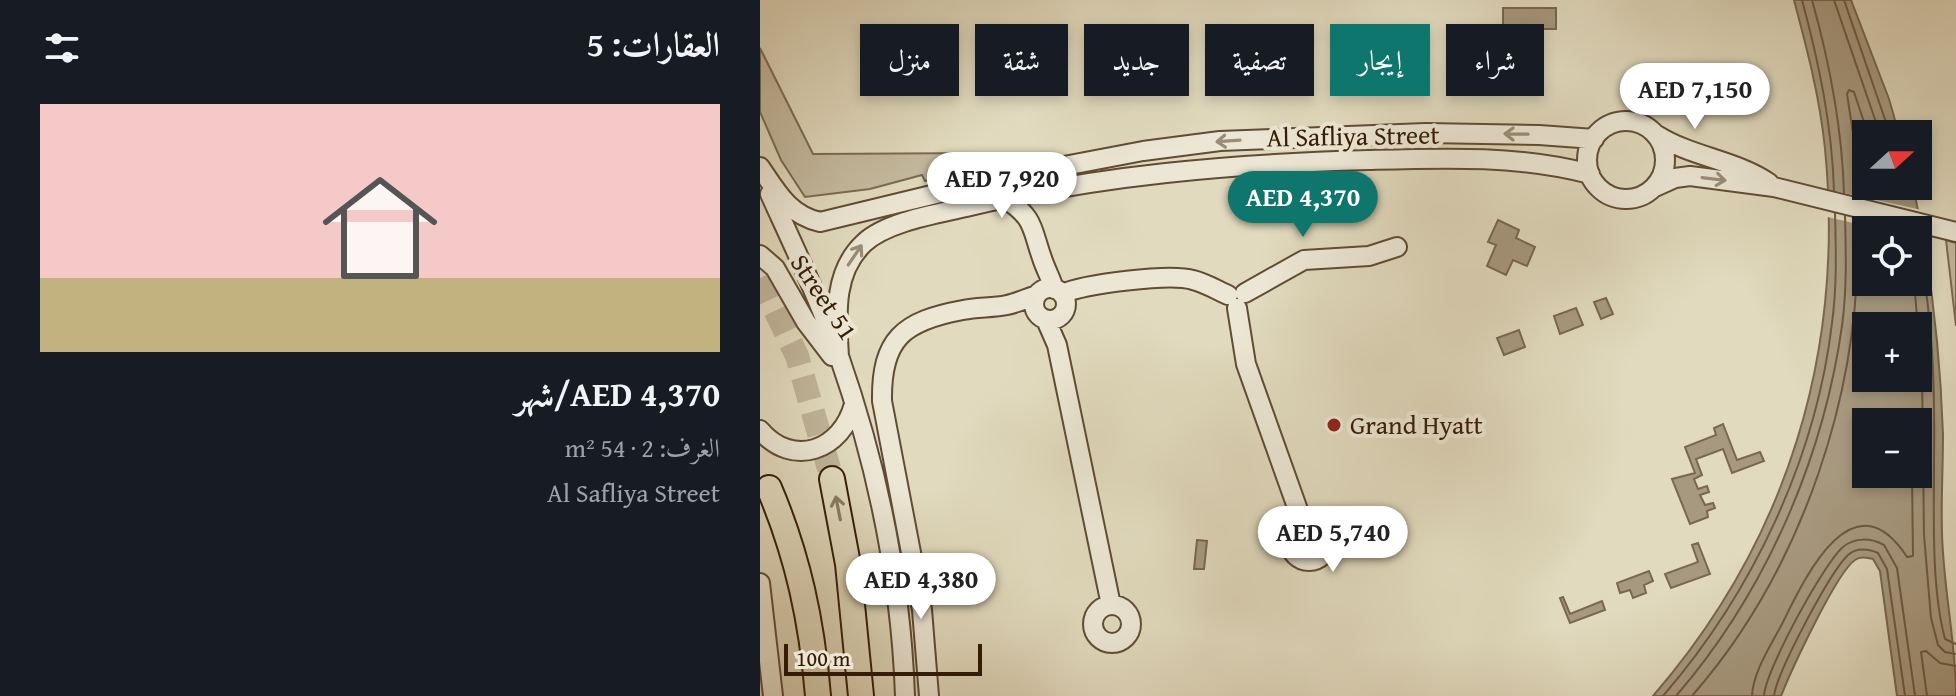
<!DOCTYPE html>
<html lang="ar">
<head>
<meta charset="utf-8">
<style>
  body { margin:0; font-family:"Gentium Book Plus",Amiri,serif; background:#242831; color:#f1f3f6; direction:rtl; height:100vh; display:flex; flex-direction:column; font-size:30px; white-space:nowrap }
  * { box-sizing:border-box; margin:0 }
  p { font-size:26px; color:#9ea1a6 }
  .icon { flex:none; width:44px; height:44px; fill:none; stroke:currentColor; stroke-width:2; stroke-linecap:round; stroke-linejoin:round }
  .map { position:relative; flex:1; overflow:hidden; direction:ltr }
  .details { display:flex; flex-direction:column; background:#171b24; width:760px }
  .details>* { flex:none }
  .top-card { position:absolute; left:24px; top:24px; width:760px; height:72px; direction:rtl; display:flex; gap:16px }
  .needle { width:52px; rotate:69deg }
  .buttons { position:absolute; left:1092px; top:120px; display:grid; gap:16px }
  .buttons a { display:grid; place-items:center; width:80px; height:80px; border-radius:0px; background:#171b24; box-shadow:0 4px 12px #0003; font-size:40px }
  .scale { position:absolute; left:24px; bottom:20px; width:198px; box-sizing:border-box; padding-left:8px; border:4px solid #351c06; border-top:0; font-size:22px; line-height:28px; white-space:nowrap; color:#351c06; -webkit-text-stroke:6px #ece7d5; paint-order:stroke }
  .price { position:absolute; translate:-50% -68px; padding:0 18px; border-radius:28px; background:#fff; color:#222; font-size:26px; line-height:52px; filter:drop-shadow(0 2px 4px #0008) }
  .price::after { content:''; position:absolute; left:50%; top:48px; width:24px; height:18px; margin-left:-12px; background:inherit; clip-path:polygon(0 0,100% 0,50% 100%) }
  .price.selected { background:#0f766e; color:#fff }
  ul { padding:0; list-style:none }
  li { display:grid; align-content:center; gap:16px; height:424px; padding:0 40px }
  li+li { border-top:2px solid #363941 }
  li span { display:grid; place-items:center; height:248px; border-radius:0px; color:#555 }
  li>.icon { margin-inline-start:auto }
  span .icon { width:144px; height:144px; fill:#fffc; stroke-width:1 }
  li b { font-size:34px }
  h2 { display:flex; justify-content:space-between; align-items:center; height:96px; padding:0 40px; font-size:34px }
  .pill { padding:0 28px; border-radius:0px; background:#171b24; box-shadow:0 4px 12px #0003; font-size:28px; line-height:72px }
  .pill.selected { background:#0f766e; color:#fff }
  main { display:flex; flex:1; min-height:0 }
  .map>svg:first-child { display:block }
  .green { fill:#c4ba9f; stroke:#7c6b52; stroke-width:2 }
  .water { fill:#a7997f; stroke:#79674f; stroke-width:2; fill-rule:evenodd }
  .pier { fill:#e1dabe }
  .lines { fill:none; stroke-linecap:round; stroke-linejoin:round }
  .shore { stroke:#6e5a42; stroke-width:2 }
  .major-tunnel { stroke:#bfb499; stroke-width:24; stroke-dasharray:24 12; stroke-linecap:butt }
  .minor-casing { stroke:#604c34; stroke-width:22 }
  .major-casing { stroke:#351c06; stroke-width:28 }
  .minor { stroke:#ece7d5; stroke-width:18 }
  .major { stroke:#e1dabe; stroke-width:24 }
  .oneway { stroke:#9a8c78 }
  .oneway2 { stroke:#8b7b62 }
  .poi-dot { fill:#8f2418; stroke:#ece7d5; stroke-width:3 }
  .labels { text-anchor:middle; stroke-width:8; stroke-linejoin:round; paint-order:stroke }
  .street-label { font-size:26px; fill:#351c06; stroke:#ece7d5 }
  .poi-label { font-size:26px; fill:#351c06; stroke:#ece7d5; text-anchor:start }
</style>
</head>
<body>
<main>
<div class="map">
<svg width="1196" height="696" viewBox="0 0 1196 696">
  <rect width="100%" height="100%" fill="#e1dabe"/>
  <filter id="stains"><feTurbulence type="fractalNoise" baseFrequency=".0025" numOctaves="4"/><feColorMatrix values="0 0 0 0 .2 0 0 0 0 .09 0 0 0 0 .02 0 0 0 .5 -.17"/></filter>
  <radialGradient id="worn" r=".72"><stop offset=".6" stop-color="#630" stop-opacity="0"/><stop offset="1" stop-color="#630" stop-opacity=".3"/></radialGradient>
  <path class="green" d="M0,48L53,154L224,153L214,168L165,181L162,175L110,189L45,197L21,160L0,112Z
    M1186,240L1196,243V326Z"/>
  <path class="water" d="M1034,0H1091L1129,99L1139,134H1106V186H1153C1171,268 1180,350 1183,434C1183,467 1181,499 1182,532C1183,587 1196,641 1196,696H1137L1120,571L1113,559C1107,558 1101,556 1095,560C1076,573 1031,671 1021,696H893C1027,541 1085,353 1065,149C1060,98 1047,49 1034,0ZM1106,230H1158V282H1106ZM1106,326H1158V378H1106ZM1106,422H1158V474H1106Z
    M743,8H796V29H743Z
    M738,220L759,230L756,238L775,247L767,266L753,260L746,275L727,266L736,245L728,242Z
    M846,298L853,314L841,319L834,302Z
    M816,308L823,325L800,334L794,316Z
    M759,330L765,347L744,355L737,338Z
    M963,424L977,460L1000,452L1004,461L972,473L963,449L936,459L942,475L934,479L938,489L947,486L949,492L940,495L945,505L953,503L955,508L947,511L948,517L930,524L912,479L935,473L925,447L956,435L954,428Z
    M437,540L447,541L444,569H434Z
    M938,543L950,574L911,588L905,574L938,562L932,545Z
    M889,571L893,581L884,585L886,593L873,598L870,590L860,593L857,583Z
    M803,597L810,614L842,601L845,610L810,623L800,598Z"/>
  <path class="pier" d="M1062,188L1162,210L1169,240L1158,238V230H1124L1063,216Z"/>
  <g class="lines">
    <path class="shore" d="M1042,0C1059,63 1072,125 1074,191
      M1052,0C1070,64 1082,127 1084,193
      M1074,0L1120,134
      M1084,0L1130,134
      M1097,196L1095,146L1087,94L1089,90L1094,92L1108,134
      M1158,245C1173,314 1175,390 1174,461C1174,514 1171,587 1185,639L1196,644
      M1154,282L1162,374L1164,535L1171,618L1178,645L1185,652L1196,654
      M903,696C992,593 1056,459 1072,323C1077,287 1076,250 1075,213
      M916,696C1005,593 1063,460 1082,326C1087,290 1086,252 1085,216
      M932,696C1043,569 1104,386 1097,219
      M992,696C993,671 1012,644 1023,622C1046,575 1094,475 1147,557L1153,556L1152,474
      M1004,696C1005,671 1064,563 1083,547C1095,537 1111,538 1124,545L1137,568L1155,696
      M1014,696C1017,672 1070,572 1088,555C1097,547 1108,549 1118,553L1127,569L1145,696
      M1167,696L1161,652L1166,651L1180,663L1196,666"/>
    <path class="major-tunnel" d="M0,278L37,356L72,479"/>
    <g class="minor-casing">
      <path id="minor" d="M827 160a39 39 0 1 1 78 0a39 39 0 1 1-78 0Z
        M897,135C932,157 975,160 1009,183
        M0,167C17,192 29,215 60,222L246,177L383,151L460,141L666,133L779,135L834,139
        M895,187L915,178L930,176L1014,187L1196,232
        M10,194C34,247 60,301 79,356C117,465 141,581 145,696
        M244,198C275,218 271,227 282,258C285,268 291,278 294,289
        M0,255L15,268L46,322L72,356
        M274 304a16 16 0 1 1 32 0a16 16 0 1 1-32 0Z
        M485,293L544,260L609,256L637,247
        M302,294C324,284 410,273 433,280C445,283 457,290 468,295
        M477,308L486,364L543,524
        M286,320L297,345L351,605
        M79,357C77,318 72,273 104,243C126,222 176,214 206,207C340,175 471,164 608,160C681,158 760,155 830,174
        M0,430C33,469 82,450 94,404
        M530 542a19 19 0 1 1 38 0a19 19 0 1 1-38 0Z
        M0,583L13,696
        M333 624a19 19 0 1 1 38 0a19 19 0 1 1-38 0Z
        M169,696L162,610L122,401C121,339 143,321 203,310C217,307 233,308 247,305C257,303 267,298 277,295"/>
    </g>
    <g class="major-casing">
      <path id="major" d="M72,479L88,564L101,696
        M9,488C38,556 52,622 58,696"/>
    </g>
    <use href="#minor" class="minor"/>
    <use href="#major" class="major"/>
  </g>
  <defs><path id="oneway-shaft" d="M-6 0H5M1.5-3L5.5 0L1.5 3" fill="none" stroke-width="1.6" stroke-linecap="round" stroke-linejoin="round" transform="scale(2)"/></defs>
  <g class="oneway">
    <use href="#oneway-shaft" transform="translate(756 134) rotate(-179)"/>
    <use href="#oneway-shaft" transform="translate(468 141) rotate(176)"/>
    <use href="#oneway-shaft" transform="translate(954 179) rotate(7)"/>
    <use href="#oneway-shaft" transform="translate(95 255) rotate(-56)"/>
  </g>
  <use class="oneway2" href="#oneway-shaft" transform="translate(78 508) rotate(-101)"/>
  <circle class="poi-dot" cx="574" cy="425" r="8"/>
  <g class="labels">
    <g class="street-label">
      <text transform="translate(593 136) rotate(-1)" y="9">Al Safliya Street</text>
      <text transform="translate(64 297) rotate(56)" y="9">Street 51</text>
    </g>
    <g class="poi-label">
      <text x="590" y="434">Grand Hyatt</text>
    </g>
  </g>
  <rect width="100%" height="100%" filter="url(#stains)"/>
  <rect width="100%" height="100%" fill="url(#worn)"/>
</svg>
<div class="buttons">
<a><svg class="needle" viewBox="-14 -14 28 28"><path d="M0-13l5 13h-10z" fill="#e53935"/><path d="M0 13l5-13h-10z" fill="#9ea1a6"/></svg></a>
<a><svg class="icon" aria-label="locate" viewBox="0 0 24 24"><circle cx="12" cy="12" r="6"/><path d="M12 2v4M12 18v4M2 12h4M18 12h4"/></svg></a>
<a>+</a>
<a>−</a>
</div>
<div class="scale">100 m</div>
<b class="price" style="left:935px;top:131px">AED 7,150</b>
<b class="price" style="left:242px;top:220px">AED 7,920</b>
<b class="price selected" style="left:543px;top:239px">AED 4,370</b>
<b class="price" style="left:573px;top:574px">AED 5,740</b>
<b class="price" style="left:161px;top:621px">AED 4,380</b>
<div class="top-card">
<a class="pill">شراء</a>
<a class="pill selected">إيجار</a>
<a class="pill">تصفية</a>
<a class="pill">جديد</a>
<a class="pill">شقة</a>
<a class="pill">منزل</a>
</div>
</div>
<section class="details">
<h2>العقارات: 5<svg class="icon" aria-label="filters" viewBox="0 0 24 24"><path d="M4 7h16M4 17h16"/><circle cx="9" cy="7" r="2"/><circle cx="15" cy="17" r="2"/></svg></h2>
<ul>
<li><span style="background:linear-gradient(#f6c9c9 70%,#c2b280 0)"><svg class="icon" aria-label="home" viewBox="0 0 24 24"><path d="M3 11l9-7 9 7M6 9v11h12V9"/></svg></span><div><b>AED 4,370/شهر</b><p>الغرف: 2 · 54 m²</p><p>Al Safliya Street</p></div></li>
</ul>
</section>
</main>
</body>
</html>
